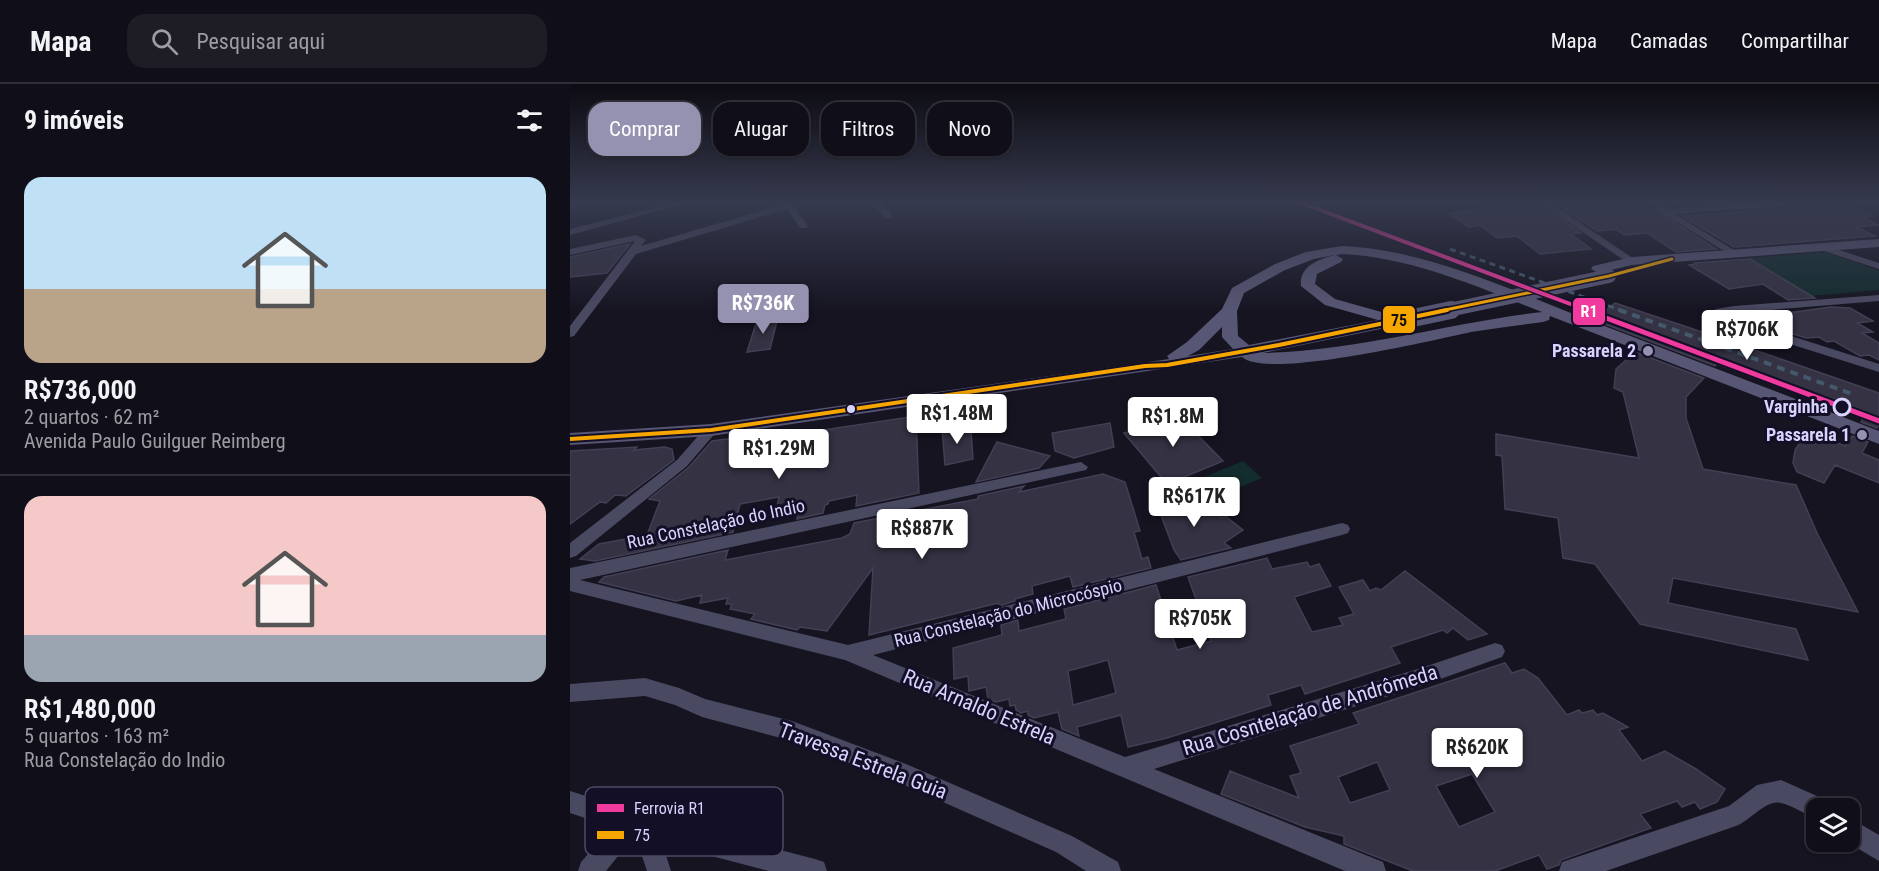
<!DOCTYPE html>
<html lang="pt">
<head>
<meta charset="utf-8">
<style>
  body { margin:0; font-family:"Roboto Condensed",sans-serif; background:#1e1d26; color:#f1f3f6; height:100vh; display:flex; flex-direction:column; font-size:22px; white-space:nowrap }
  * { box-sizing:border-box; margin:0 }
  p { font-size:20px; color:#9c9ca2 }
  .icon { flex:none; width:33px; height:33px; fill:none; stroke:currentColor; stroke-width:2; stroke-linecap:round; stroke-linejoin:round }
  .map { position:relative; flex:1; overflow:hidden }
  .side { display:flex; flex-direction:column; background:#100f19; width:570px }
  .side>* { flex:none }
  .guide { position:absolute; left:18px; top:18px; width:570px; height:54px; display:flex; gap:12px }
  .controls { position:absolute; left:1236px; top:714px; display:grid; gap:12px }
  .controls a { display:grid; place-items:center; width:54px; height:54px; border-radius:12px; background:#100f19; box-shadow:0 2px 4px #0004,0 0 0 2px #302f38; font-size:30px }
  .price { position:absolute; translate:-50% -51px; padding:0 14px; border-radius:6px; background:#fff; color:#222; font-size:20px; line-height:39px; filter:drop-shadow(0 2px 3px #0008) }
  .price::after { content:''; position:absolute; left:50%; top:36px; width:18px; height:14px; margin-left:-9px; background:inherit; clip-path:polygon(0 0,100% 0,50% 100%) }
  .price.current { background:#9591b1; color:#fff }
  ul { padding:0; list-style:none }
  li { display:grid; align-content:center; gap:12px; height:318px; padding:0 24px }
  li+li { border-top:2px solid #302f38 }
  li span { display:grid; place-items:center; height:186px; border-radius:18px; color:#555 }
  li>.icon { margin-inline-start:auto }
  span .icon { width:108px; height:108px; fill:#fffc; stroke-width:1 }
  li b { font-size:26px }
  h2 { display:flex; justify-content:space-between; align-items:center; height:72px; padding:0 24px; font-size:26px }
  .pill { padding:0 21px; border-radius:18px; background:#100f19; box-shadow:0 2px 4px #0004,0 0 0 2px #302f38; font-size:21px; line-height:54px }
  .pill.current { background:#9591b1; color:#fff }
  header { display:flex; align-items:center; gap:36px; box-sizing:border-box; height:84px; padding:0 30px; background:#100f19; border-bottom:2px solid #302f38 }
  header strong { font-size:28px }
  nav { display:flex; gap:33px; margin-inline-start:auto; font-size:21px }
  .search { width:420px; height:54px; background:#1e1d26; display:flex; align-items:center; gap:15px; box-sizing:border-box; padding:0 21px; border-radius:18px; color:#9c9ca2; font-size:22px }
  main { display:flex; flex:1; min-height:0 }
  .map>svg:first-child { display:block }
  .green { fill:#132c2d }
  .building { fill:#343243; stroke:#433f54; stroke-width:1.5; fill-rule:evenodd }
  .lines { fill:none; stroke-linecap:round; stroke-linejoin:round }
  .street { fill:#4a4962; fill-rule:evenodd }
  .secondary { fill:#575674; fill-rule:evenodd }
  .rail-far1 { stroke:#43596b; stroke-width:3; stroke-dasharray:6 4.5; stroke-linecap:butt }
  .rail { stroke:#43596b; stroke-width:4; stroke-dasharray:8 6; stroke-linecap:butt }
  .secondary-bridge-far1 { stroke:#575674; stroke-width:14 }
  .secondary-bridge { stroke:#575674; stroke-width:18 }
  .bus-1-far1-casing { stroke:#130f26; stroke-width:6 }
  .bus-1-casing { stroke:#130f26; stroke-width:8 }
  .bus-1-far1 { stroke:#f7a600; stroke-width:3 }
  .bus-1 { stroke:#f7a600; stroke-width:4 }
  .rail-1-far1-casing { stroke:#130f26; stroke-width:7 }
  .rail-1-casing { stroke:#130f26; stroke-width:9 }
  .rail-1-far1 { stroke:#f13a9d; stroke-width:4 }
  .rail-1 { stroke:#f13a9d; stroke-width:5 }
  .poi-dot { fill:#9591b1; stroke:#130f26; stroke-width:2 }
  .stop-dot { fill:#130f26; stroke:#d9d4ff; stroke-width:3 }
  .bus-dot { fill:#d9d4ff; stroke:#130f26; stroke-width:2 }
  .labels { text-anchor:middle; stroke-width:6; stroke-linejoin:round; paint-order:stroke }
  .poi-label { font-size:18px; font-weight:bold; fill:#d9d4ff; stroke:#130f26; text-anchor:end }
  .stop-label { font-size:18px; font-weight:bold; fill:#d9d4ff; stroke:#130f26; text-anchor:end }
  .street-label { font-size:18px; fill:#d9d4ff; stroke:#130f26 }
  .near-street-label { font-size:21px; fill:#d9d4ff; stroke:#130f26 }
  .key { fill:#130f26; stroke:#4e4a67; stroke-width:1.5 }
  .key-label { font-size:16px; fill:#d9d4ff }
  .line-badge { stroke:#130f26; stroke-width:2 }
  .badge-label { font-size:16px; text-anchor:middle; font-weight:bold; fill:#fff }
  .pale-badge-label { font-size:16px; text-anchor:middle; font-weight:bold; fill:#111 }
</style>
</head>
<body>
<header>
<strong>Mapa</strong>
<div class="search"><svg class="icon" aria-label="search" viewBox="0 0 24 24"><circle cx="10" cy="10" r="6"/><path d="M15 15l6 6"/></svg>Pesquisar aqui</div>
<nav><a>Mapa</a><a>Camadas</a><a>Compartilhar</a></nav>
</header>
<main>
<section class="side">
<h2>9 imóveis<svg class="icon" aria-label="filters" viewBox="0 0 24 24"><path d="M4 7h16M4 17h16"/><circle cx="9" cy="7" r="2"/><circle cx="15" cy="17" r="2"/></svg></h2>
<ul>
<li><span style="background:linear-gradient(#bfe0f5 60%,#b9a48a 0)"><svg class="icon" aria-label="home" viewBox="0 0 24 24"><path d="M3 11l9-7 9 7M6 9v11h12V9"/></svg></span><div><b>R$736,000</b><p>2 quartos · 62 m²</p><p>Avenida Paulo Guilguer Reimberg</p></div></li>
<li><span style="background:linear-gradient(#f6c9c9 75%,#9aa5b1 0)"><svg class="icon" aria-label="home" viewBox="0 0 24 24"><path d="M3 11l9-7 9 7M6 9v11h12V9"/></svg></span><div><b>R$1,480,000</b><p>5 quartos · 163 m²</p><p>Rua Constelação do Indio</p></div></li>
</ul>
</section>
<div class="map">
<svg width="1309" height="787" viewBox="0 0 1309 787">
  <rect width="100%" height="100%" fill="#161421"/>
  <path class="green" d="M1255,168L1309,186V206L1241,212L1178,174Z
    M673,377L692,394L642,415L608,404Z"/>
  <path class="building" d="M967,118L1011,149L1001,150L1021,165L970,170L947,152L927,154L910,141L898,143L879,129Z
    M983,118H1062L1076,126L1084,125L1146,165L1106,168L1077,149L1054,151L1046,145L1027,147Z
    M1238,118H1270L1303,132L1293,133L1309,141L1286,143L1305,152L1164,163L1112,132L1232,123Z
    M60,160L37,189L0,193V173Z
    M1180,175L1245,214L1218,216L1193,200L1159,205L1119,181L1127,180L1124,179Z
    M1045,219L1156,256V252L1175,248L1205,258L1170,261L1309,309V340L1307,344L1291,338L1293,334L1147,280L1145,282L1024,236Z
    M1261,223L1280,224L1303,237L1287,239L1303,248L1292,249L1309,259V276L1299,271L1290,272L1264,257L1257,258L1249,253L1236,254L1187,239L1180,234Z
    M208,233L200,265L177,268L187,236Z
    M1065,268L1134,294L1116,313V334L1133,385L1226,401L1248,451L1288,528L1103,494L1098,519L1226,545L1238,576L1070,540L1025,480L993,474L988,434L935,425L932,372L926,371V350L1069,374L1053,308L1044,304L1046,285Z
    M607,330L653,377L597,400L554,349Z
    M346,332L349,409L286,422L287,411L259,417L258,420L255,421L253,429L227,435L229,422L206,427L209,413L170,420L163,448L25,477L10,475L29,460L77,451L90,417L79,415L119,383L142,357L181,352L180,357Z
    M540,339L544,363L504,374L485,367L482,349Z
    M383,342L401,347L403,375L375,381L372,344Z
    M1238,347L1275,362L1282,352L1298,358L1292,369L1309,376V399L1265,381L1254,399L1227,388L1223,379L1225,366Z
    M427,358L480,372L469,384L406,398Z
    M67,363L64,366L95,363L102,365L104,376L56,412L45,411L36,419L30,418L0,440V367Z
    M533,390L555,398L570,447L564,448L572,475L578,473L581,484L503,503L500,492L462,502L463,510L445,515V517L429,522L428,519L299,551L303,484L257,547L230,543L227,546L181,535L185,530L160,525L162,520H156L158,514L130,519L132,511L106,517L29,498L34,493L158,466L155,476L272,454L280,450L284,439L408,415V412L454,402L449,408Z
    M582,407L631,424L633,422L652,434L655,432L673,446L654,459L661,464L611,476L604,466Z
    M697,474L702,485L737,478L740,483L749,480L761,502L724,513L742,548L773,541L769,534L784,530L769,503L793,496L800,507L806,504L811,506L835,487L917,550L898,556L883,544L877,549L873,546L821,563L830,579L735,610L731,601L698,611L701,621L597,654L558,663L551,631L507,643L509,652L492,645L488,628L464,634L458,631V627L451,629L446,626L445,621L440,622L439,615L426,618L418,615L416,603L399,607L398,592L384,595L383,564L432,551L431,541L448,536L449,547L496,535L494,525L586,501L607,566L641,557L618,493ZM538,576L546,609L503,621L498,587Z
    M935,579L942,589L954,585L968,594L997,631L1009,626L1012,629L1023,626L1027,631L1033,629L1058,643L1049,646L1072,677L1095,667L1126,685L1155,705L1147,718L1130,725L1125,718L1112,723L1107,717L1070,730L1081,744L991,776L989,781L977,785L969,771L925,787H843L774,760V752L735,743L651,710L660,687L729,714L720,692L731,689L720,662L789,640L783,629ZM807,678L820,706L780,719L768,693ZM902,690L925,728L889,743L866,702Z"/>
  <g class="lines">
    <path class="street" d="M106,118H120L0,151V145Z
      M221,118H234L224,123L238,142L236,144H230L217,125L66,170L4,252L0,253V242L65,157L0,171V165L66,151L76,156L71,162Z
      M301,118H310L321,130V134H315Z
      M969,118H979L1067,177L1058,179Z
      M1090,118H1098L1095,123L1098,125L1196,118H1236L1232,121L1105,130L1167,168V172L1164,173L1087,126L1086,124Z
      M1254,161L1309,179V185L1251,166L1249,164Z
      M1309,211V217L1152,230L1309,280V288L1150,238L1138,230L1146,225L1164,222Z
      M141,342L148,346L117,382L6,472L0,474V459L107,376L136,343Z
      M511,378L518,383L516,386L10,496L278,561L772,439L778,441L780,445L778,449L772,451L303,571L555,673L848,585L925,559L932,561L935,567L932,573L848,603L584,685L813,778L816,787H775L275,576L0,507V484Z
      M75,594L109,604L135,615L222,637L336,680L502,752L548,778L551,787H516L486,768L330,699L222,657L132,633L105,621L75,612L0,618V600Z
      M1211,696L1256,716L1259,724H1246V735C1235,730 1223,722 1211,719C1196,715 1180,737 1166,742L1036,787H989L992,778L1001,775L1159,722L1187,701Z
      M0,707L76,731L245,775L254,778L257,787H199L92,759L101,787H77L65,751L36,787H8L11,778L42,743L0,729Z
      M1280,734L1309,751V777L1277,758H1280Z"/>
    <path class="secondary" d="M1309,155V163L1062,181L1028,189L1021,185L1023,182L1062,173Z
      M772,162C852,165 937,204 1011,233C1110,271 1210,309 1309,347V360L980,232L979,236L973,238C949,241 925,244 901,248C863,256 697,296 672,273L141,352L0,361V349L141,340L599,275L597,272L617,258L652,225L662,204L705,180L736,168ZM772,170C841,173 908,203 972,228C878,239 788,267 693,269L830,241L832,238L830,235H815L817,232L815,229L765,215L745,200L747,190L771,178L773,175L766,171ZM764,171C748,176 729,182 731,202L755,221L808,236L679,261L668,252L667,227L674,209L715,186L744,175ZM652,243V253L663,265L618,272L629,266Z"/>
    <path class="rail-far1" d="M729,118L1018,227
      M880,165L1053,227"/>
    <path class="rail" d="M1014,226L1271,323
      M1049,226L1282,310"/>
    <path class="secondary-bridge-far1" d="M874,227L1039,192"/>
    <path class="secondary-bridge" d="M824,238L881,226"/>
    <g class="bus-1-far1-casing">
      <path id="bus-1-far1" d="M870,227L1039,192L1102,175"/>
    </g>
    <g class="bus-1-casing">
      <path id="bus-1" d="M0,355L141,346L575,282L597,281L709,261L877,226"/>
    </g>
    <use href="#bus-1-far1" class="bus-1-far1"/>
    <use href="#bus-1" class="bus-1"/>
    <g class="rail-1-far1-casing">
      <path id="rail-1-far1" d="M729,118L1019,227"/>
    </g>
    <g class="rail-1-casing">
      <path id="rail-1" d="M1015,226L1309,337"/>
    </g>
    <use href="#rail-1-far1" class="rail-1-far1"/>
    <use href="#rail-1" class="rail-1"/>
  </g>
  <linearGradient id="sky" x2="0" y2="1"><stop stop-color="#0c0b12"/><stop offset="0.52" stop-color="#363a4e"/><stop offset="1" stop-color="#363a4e" stop-opacity="0"/></linearGradient>
  <rect width="1309" height="228" fill="url(#sky)"/>
  <g class="poi-dot">
    <circle cx="1078" cy="267" r="6"/>
    <circle cx="1292" cy="351" r="6"/>
  </g>
  <circle class="stop-dot" cx="1272" cy="323" r="8"/>
  <circle class="bus-dot" cx="281" cy="325" r="5"/>
  <g class="labels">
    <g class="poi-label">
      <text x="1066" y="273">Passarela 2</text>
      <text x="1280" y="357">Passarela 1</text>
    </g>
    <g class="stop-label">
      <text x="1258" y="329">Varginha</text>
    </g>
    <g class="street-label">
      <text transform="translate(146 440) rotate(-12)" y="6">Rua Constelação do Indio</text>
      <text transform="translate(438 529) rotate(-14)" y="6">Rua Constelação do Microcóspio</text>
    </g>
    <g class="near-street-label">
      <text transform="translate(409 623) rotate(23)" y="7">Rua Arnaldo Estrela</text>
      <text transform="translate(740 626) rotate(-17)" y="7">Rua Cosntelação de Andrômeda</text>
      <text transform="translate(293 677) rotate(21)" y="7">Travessa Estrela Guia</text>
    </g>
  </g>
  <rect x="15" y="703" width="198" height="69" rx="9" class="key"/>
  <rect x="27" y="720" width="27" height="8" fill="#f13a9d"/>
  <rect x="27" y="747" width="27" height="8" fill="#f7a600"/>
  <g class="key-label">
    <text x="64" y="730">Ferrovia R1</text>
    <text x="64" y="757">75</text>
  </g>
  <g class="line-badge">
    <rect x="1002" y="213" width="34" height="29" rx="6" fill="#f13a9d"/>
    <rect x="812" y="221" width="34" height="29" rx="6" fill="#f7a600"/>
  </g>
  <g class="badge-label">
    <text x="1019" y="233">R1</text>
  </g>
  <g class="pale-badge-label">
    <text x="829" y="242">75</text>
  </g>
</svg>
<div class="controls">
<a><svg class="icon" aria-label="layers" viewBox="0 0 24 24"><path d="M12 4l9 5-9 5-9-5zM3 14l9 5 9-5"/></svg></a>
</div>
<b class="price current" style="left:193px;top:251px">R$736K</b>
<b class="price" style="left:1177px;top:277px">R$706K</b>
<b class="price" style="left:387px;top:361px">R$1.48M</b>
<b class="price" style="left:603px;top:364px">R$1.8M</b>
<b class="price" style="left:209px;top:396px">R$1.29M</b>
<b class="price" style="left:624px;top:444px">R$617K</b>
<b class="price" style="left:352px;top:476px">R$887K</b>
<b class="price" style="left:630px;top:566px">R$705K</b>
<b class="price" style="left:907px;top:695px">R$620K</b>
<div class="guide">
<a class="pill current">Comprar</a>
<a class="pill">Alugar</a>
<a class="pill">Filtros</a>
<a class="pill">Novo</a>
</div>
</div>
</main>
</body>
</html>
